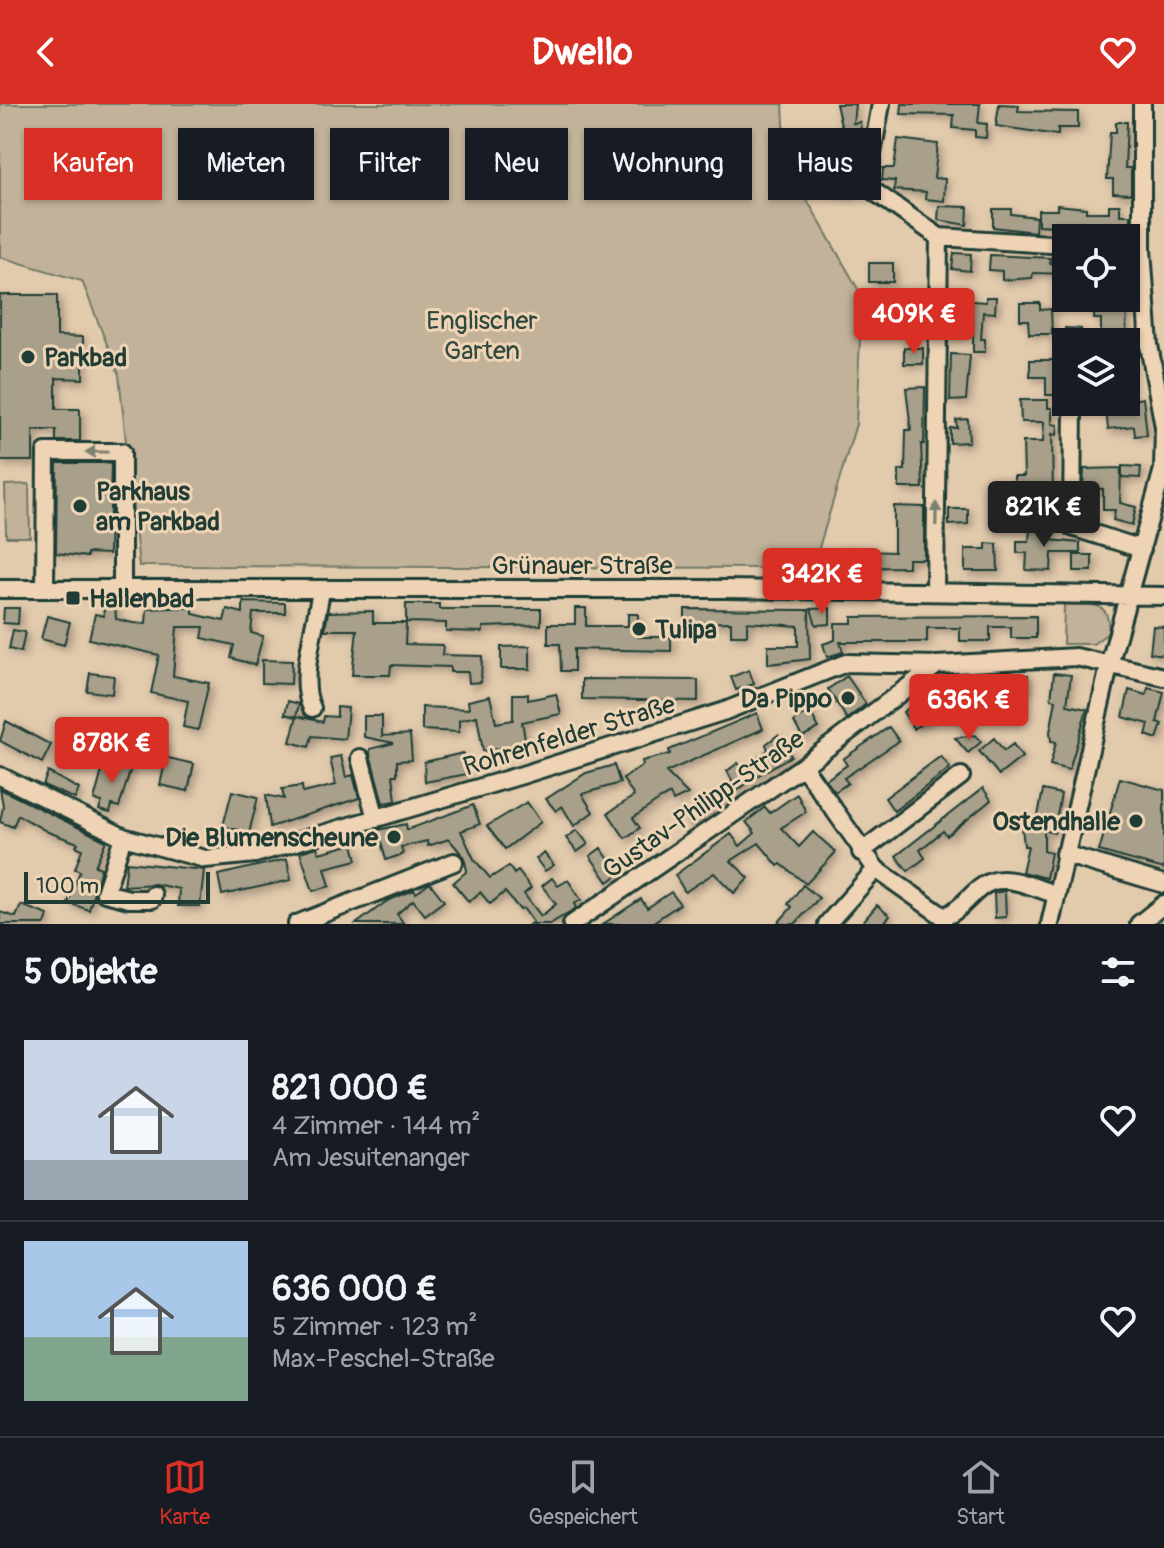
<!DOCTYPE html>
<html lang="de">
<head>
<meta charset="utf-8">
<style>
  body { margin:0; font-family:Pangolin,sans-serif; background:#20242c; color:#f1f3f6; height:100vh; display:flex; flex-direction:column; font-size:30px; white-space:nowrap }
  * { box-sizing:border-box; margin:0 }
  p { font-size:26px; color:#9ea1a6 }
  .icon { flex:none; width:44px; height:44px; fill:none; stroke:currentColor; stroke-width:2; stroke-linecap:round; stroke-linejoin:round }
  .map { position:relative; height:820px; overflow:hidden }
  .drawer { display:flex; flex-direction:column; background:#171b24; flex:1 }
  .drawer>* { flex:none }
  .banner { position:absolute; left:24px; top:24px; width:1116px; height:72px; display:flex; gap:16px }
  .fabs { position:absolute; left:1052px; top:120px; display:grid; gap:16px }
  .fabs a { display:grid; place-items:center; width:88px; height:88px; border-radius:0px; background:#171b24; box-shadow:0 2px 6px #0004; font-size:40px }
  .scale { position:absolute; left:24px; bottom:20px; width:186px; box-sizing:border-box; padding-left:8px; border:4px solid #1f3d34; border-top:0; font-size:22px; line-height:28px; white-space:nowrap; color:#1f3d34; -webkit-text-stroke:6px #eed3b5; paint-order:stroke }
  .price { position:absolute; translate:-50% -68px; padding:0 18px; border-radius:8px; background:#d93025; color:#fff; font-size:26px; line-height:52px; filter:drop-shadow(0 2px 4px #0008) }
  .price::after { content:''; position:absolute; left:50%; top:48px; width:24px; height:18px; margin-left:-12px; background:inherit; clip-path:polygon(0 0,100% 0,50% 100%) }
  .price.on { background:#222; color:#fff }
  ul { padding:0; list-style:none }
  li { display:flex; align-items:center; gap:24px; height:200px; padding:0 24px }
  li+li { border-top:2px solid #363941 }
  li span { display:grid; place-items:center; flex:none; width:224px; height:160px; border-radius:0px; color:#555 }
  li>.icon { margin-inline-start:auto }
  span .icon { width:96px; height:96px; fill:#fffc; stroke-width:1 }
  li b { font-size:34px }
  h2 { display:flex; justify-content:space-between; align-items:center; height:96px; padding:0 24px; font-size:34px }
  .chip { padding:0 28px; border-radius:0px; background:#171b24; box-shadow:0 2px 6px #0004; font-size:28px; line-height:72px }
  .chip.on { background:#d93025; color:#fff }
  header { display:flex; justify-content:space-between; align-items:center; height:104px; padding:0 24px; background:#d93025; color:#fff; font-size:36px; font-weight:700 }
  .tab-bar { display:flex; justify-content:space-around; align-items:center; height:112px; border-top:2px solid #363941; background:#171b24; font-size:22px; color:#9ea1a6 }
  .tab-bar a { display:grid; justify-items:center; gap:4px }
  .tab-bar .on { color:#d93025 }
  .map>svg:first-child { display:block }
  .green { fill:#c1b299; stroke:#707866; stroke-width:2 }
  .building { fill:#a8a08a; stroke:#1f3d34; stroke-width:2; filter:url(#shadow) }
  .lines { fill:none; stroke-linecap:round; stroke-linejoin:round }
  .minor-casing { stroke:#1f3d34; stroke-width:22 }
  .minor { stroke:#eed3b5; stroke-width:16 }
  .oneway { fill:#7c806e }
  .poi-dot { fill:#1f3d34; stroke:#eed3b5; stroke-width:3 }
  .labels { text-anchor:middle; stroke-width:6; stroke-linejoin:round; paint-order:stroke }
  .park-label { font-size:26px; fill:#2f493e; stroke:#eed3b5 }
  .poi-label { font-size:26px; font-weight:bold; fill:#1f3d34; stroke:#eed3b5; text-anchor:start }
  .street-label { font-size:26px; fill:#1f3d34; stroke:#eed3b5 }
</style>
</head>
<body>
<header><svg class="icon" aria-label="back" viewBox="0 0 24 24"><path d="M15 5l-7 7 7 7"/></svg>Dwello<svg class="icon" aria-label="heart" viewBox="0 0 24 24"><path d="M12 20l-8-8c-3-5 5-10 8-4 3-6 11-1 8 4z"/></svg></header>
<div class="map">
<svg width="1164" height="820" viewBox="0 0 1164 820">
  <defs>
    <filter id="shadow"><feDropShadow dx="3.5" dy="3.5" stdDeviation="4" flood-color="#0004"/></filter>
  </defs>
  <rect width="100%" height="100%" fill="#e2caad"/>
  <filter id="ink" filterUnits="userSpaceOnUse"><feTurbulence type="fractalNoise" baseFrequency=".0125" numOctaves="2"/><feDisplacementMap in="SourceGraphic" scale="16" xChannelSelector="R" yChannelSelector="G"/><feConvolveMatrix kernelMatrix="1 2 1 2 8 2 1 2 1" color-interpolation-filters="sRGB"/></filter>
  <g filter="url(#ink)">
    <path class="green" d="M0,0H783L786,59L862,192L856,320L813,464L139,462L119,271L82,177L0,153Z
      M29,380L30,433H6L5,381Z
      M1064,500C1090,501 1112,495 1108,529L1093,540H1063Z"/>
    <path class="building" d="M836,0H855L853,19L860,18L862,36L845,38Z
      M902,0H980L978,19L987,20L986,34L975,33V26L953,24L954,11L901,10Z
      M999,0L1019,1L1018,7L1078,8V24H1058V31L996,22Z
      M1116,18H1127L1125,64H1131V90L1113,89V75H1107L1110,28H1116Z
      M898,35L938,40L934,74L945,75L944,97L925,95L926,88L894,86L895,77L882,76L883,64H894Z
      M837,60L857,64L851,91L831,87L833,81L818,78L821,61L836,64Z
      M1057,101L1086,104V108H1109V101H1120V111H1131L1130,131L1089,133V130L1055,129L1056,122L1038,121V106H1057Z
      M939,102L968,103L967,121L938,116Z
      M993,105H1011V110L1036,113L1035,128L993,123Z
      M954,149L971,150L970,167L952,165Z
      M990,151L1051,154L1050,159L1066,160V170L1033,169L1032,174L1002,176V167L989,166Z
      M869,159H893V178H869Z
      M0,191H57V232L83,233V275L56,274V305H80V337H56V326H33V357H0Z
      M986,193H996L995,209L983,208L981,235H985V248H973V218L956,217L957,196L986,198Z
      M1095,194H1127L1126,238H1101V215H1094Z
      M906,195H923V210H906Z
      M1020,199H1040V206L1051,205L1052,230H1029L1028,216H1020Z
      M1065,224L1081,225V237L1065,236Z
      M904,244H923V260H904Z
      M951,250L970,251L966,296L950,297Z
      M1030,256H1060L1059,291H1046V273H1030Z
      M925,283L924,340H921L923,384H899V366H905L906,326H911L906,284Z
      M1143,294L1147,331L1135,332L1134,322L1108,325L1106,306L1132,303L1131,296Z
      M1020,296H1048V304H1052V320L1058,321L1057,331L1052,330L1053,395H1031V384H1014V372H1024L1023,338H1043L1044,318H1021Z
      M968,315L969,338L950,339V324H957L956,316Z
      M57,359H111L109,450L87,449V453L56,449Z
      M1122,362L1141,363L1140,374L1122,373Z
      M1121,364L1120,399L1136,403L1132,421L1113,416L1115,406H1103V385L1083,384L1084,365Z
      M894,402L924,403V455H908V463L837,464V446L894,448Z
      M949,405H968V420L949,421Z
      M1030,423L1050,424V436L1080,439V449H1052L1051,467L1026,466L1027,449H1017V437H1029Z
      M986,439L997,440L998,467H965V445H986Z
      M1074,451H1092V467H1074Z
      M115,498L116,515L133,519L146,520L147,505L172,504H193V510L224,517L227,505L243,509V498L285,499V509H253L251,529L263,532L255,561L231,554L234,541L202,534L204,523H177L173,572L209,579L198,626L183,623L188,597L151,589L159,551L89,535L95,510L104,512L103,499Z
      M406,500H439V505H541V521L483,523V528L446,527V519L406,518Z
      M4,504H19L18,520L3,519Z
      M575,504H586V522H628V510H638V533H671V547L574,545V567H561L560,540H548V520H575Z
      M830,504V520L816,521L811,505Z
      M685,505L809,506L810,555L768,560V542H798V522L747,518V531H731V518L685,519Z
      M373,507V519H406L405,540L443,541L442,551L482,552L481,578L469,579L468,568H450V563L391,561L390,571H352L357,526H325L328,508Z
      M47,512L70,518L64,541L41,535Z
      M1036,512V534H1011V523H990V537H960V524H927V538H840L843,548L827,553L823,540L835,536V519H852V513Z
      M1153,522L1164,523V551L1150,549Z
      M13,526L25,528L21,548L9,545Z
      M530,542V565H501V543Z
      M262,556L292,557L291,580L262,579Z
      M749,566L754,580L736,586L731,573Z
      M90,569L114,572L112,590L87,587Z
      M1054,569L1071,571L1067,601L1087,605L1069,666L1050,661L1056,638L1051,637L1050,628L1056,596L1051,595Z
      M1015,571H1028L1027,588L1004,587V604L963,605L964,612L947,613L946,586L964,585L963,579L1015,578Z
      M847,572L866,600L847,615L828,585Z
      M582,575L698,576V597L582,595Z
      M1148,584L1164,588L1157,618L1162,620L1157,635L1146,631L1149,620L1123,613L1129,586L1146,591Z
      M513,590H528V596L556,590L561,610L522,618L526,640L483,647L477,612L459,616V628L422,626V603L469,605L468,597L490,592L496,619L513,616Z
      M924,593L936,609L914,625L903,608Z
      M288,597L299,600L296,613L285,610Z
      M337,603L348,604L345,635L312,632L309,643L290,638L297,612L323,618L324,612L337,613Z
      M809,606L819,624L802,633L794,618Z
      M757,609L763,625L666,668L688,690L673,697L670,690L659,696L633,714L640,724L625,734L608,709L634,692L623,675L643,661L642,657L670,650L669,646Z
      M364,612H382V632L410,630L412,656L397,657V671H393L396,697L383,699L370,650V645L394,639L364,633Z
      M6,617L51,641L42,659L0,637Z
      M889,623L899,637L844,674L848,679L835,688L826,676L847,661L843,655Z
      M778,631L791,652L757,672L691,721L684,711L733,678L727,667L738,659L742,665L768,646L766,640Z
      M975,631L981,638L968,649L955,634Z
      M994,634L1004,647L1013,640L1022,653L999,671L979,647Z
      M156,639L166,642L164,653L194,660L188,687L160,681L164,663L143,657L145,649L152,651Z
      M463,649L467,670L425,678L424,658Z
      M341,652L346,673L353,671L359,694L270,723L266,691L284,695L282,685L302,682L303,689L336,681L330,654Z
      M941,652L950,664L894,707L885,694Z
      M105,656L131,664L119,703L112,701L110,709L99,706L102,698L94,696Z
      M614,661L620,679L582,690L593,708L574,722L562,702L556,707L546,695L586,669Z
      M48,668L79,685L75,695L43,681Z
      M1120,674L1164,686V765L1099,747Z
      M983,684L991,696L947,732L943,727L920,746L925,754L908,767L896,752Z
      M0,685L106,737L95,762L101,764L89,806L68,799L80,767L75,765L82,745L76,742L78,739L48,728L18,711L13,723L0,718L3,702Z
      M1043,686L1061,690L1054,729L1044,726V747L1051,749L1046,774L1022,768L1028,742H1024L1022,723L1036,722Z
      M232,687L258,693L249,729L223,722Z
      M797,690L806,708L781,724L799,743L813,728L836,748L806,780L781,760L778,762L759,739L731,757L749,774L734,789L714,769L685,788L675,771L731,730L740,742L755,729L746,718L765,703L770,709Z
      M527,698L541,718L505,745L487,722Z
      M473,701L480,720L461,727L474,755L490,774L509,762L514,770L518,767L531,784L524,790L541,812L556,800L542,782L552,774L558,782L568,776L581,796L574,800L576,804L550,820H530L533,818L523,804L520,806L505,788L490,800L480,788L469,798L453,779L467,767L464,753L449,735L428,742L427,737L401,743L403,750L386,756L378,726L406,720L407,726Z
      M577,726L588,740L577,748L566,734Z
      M353,740L357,756L325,764L330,782L313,787L300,748L317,743L319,749Z
      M601,744L619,770L608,778L590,752Z
      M544,749L554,761L545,767L536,755Z
      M287,755L291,776L222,791L218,771Z
      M127,758L204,766L200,802H178L179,785L155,780L124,782Z
      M430,779L444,797L425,811L413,796L397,810L404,820H356L387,797L414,786L416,789Z
      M803,781L819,794L795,820H777L792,803L788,800Z
      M1005,787L1006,813L995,814L994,789Z
      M671,788L680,800L655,817L658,820H603L641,795L647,804Z
      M21,801L48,811L45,820H0V808L16,813Z
      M877,801L890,812L883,820H861Z"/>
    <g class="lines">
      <g class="minor-casing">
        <path id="minor" d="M881,0L867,77L872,86L939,133L1066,141
          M1073,298L1072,423L1142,445
          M0,485H726L1164,492
          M45,485L46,348H122V485
          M935,488L939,133
          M312,604C297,575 317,520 321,485
          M360,654L376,715
          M803,662L876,765L944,813C963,806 973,784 991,778C1010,771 1037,785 1055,790
          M0,672L123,733L205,755L255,750L522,671L725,607L846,559L937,561L1076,553L1164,573
          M123,733L105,789L129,795H152L153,791
          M861,748L961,672
          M1064,750L1164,780
          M297,820L454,758
          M572,820L803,662L937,561
          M827,820L876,765
          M1050,820L1110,558L1163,365L1164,323L1149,241L1142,146V0
          M1139,820L1164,800"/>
      </g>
      <use href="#minor" class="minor"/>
    </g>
    <defs><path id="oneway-solid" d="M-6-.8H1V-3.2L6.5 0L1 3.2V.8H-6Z" transform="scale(2)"/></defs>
    <g class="oneway">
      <use href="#oneway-solid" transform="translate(97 348) rotate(-180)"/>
      <use href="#oneway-solid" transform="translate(936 410) rotate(-89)"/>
    </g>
  </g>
  <g class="poi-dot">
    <circle cx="28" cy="253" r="8"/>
    <circle cx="80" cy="402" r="8"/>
    <rect x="65" y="486" width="16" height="16" rx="4"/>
    <circle cx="639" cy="525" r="8"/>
    <circle cx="848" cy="594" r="8"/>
    <circle cx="1136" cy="717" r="8"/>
    <circle cx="394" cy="733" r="8"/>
  </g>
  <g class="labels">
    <g class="park-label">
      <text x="482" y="225">Englischer<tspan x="482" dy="30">Garten</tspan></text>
    </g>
    <g class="poi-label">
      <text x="44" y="262">Parkbad</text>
      <text x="96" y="396">Parkhaus<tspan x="96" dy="30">am Parkbad</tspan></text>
      <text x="89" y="503">Hallenbad</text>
      <text x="655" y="534">Tulipa</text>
      <text x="832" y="603" text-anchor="end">Da Pippo</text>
      <text x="1120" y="726" text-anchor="end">Ostendhalle</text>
      <text x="378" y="742" text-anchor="end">Die Blumenscheune</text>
    </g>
    <g class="street-label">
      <text x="582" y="470">Grünauer Straße</text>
      <text transform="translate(569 631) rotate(-17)" y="9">Rohrenfelder Straße</text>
      <text transform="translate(703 700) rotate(-35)" y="9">Gustav-Philipp-Straße</text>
    </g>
  </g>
</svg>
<div class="fabs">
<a><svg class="icon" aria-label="locate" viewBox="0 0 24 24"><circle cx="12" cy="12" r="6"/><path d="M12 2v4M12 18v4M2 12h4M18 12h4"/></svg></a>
<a><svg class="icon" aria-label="layers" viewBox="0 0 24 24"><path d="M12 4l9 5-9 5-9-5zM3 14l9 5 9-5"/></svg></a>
</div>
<div class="scale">100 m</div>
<b class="price" style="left:914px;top:252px">409K €</b>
<b class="price on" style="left:1044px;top:445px">821K €</b>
<b class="price" style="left:822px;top:512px">342K €</b>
<b class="price" style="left:969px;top:638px">636K €</b>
<b class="price" style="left:112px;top:681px">878K €</b>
<div class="banner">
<a class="chip on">Kaufen</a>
<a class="chip">Mieten</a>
<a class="chip">Filter</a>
<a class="chip">Neu</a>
<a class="chip">Wohnung</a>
<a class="chip">Haus</a>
</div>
</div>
<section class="drawer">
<h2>5 Objekte<svg class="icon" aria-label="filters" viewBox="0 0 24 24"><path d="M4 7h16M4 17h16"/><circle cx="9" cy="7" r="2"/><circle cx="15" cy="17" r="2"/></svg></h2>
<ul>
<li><span style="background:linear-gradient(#c9d6e8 75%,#9aa5b1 0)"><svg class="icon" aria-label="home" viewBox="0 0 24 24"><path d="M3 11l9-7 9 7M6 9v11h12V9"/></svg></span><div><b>821 000 €</b><p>4 Zimmer · 144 m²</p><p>Am Jesuitenanger</p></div><svg class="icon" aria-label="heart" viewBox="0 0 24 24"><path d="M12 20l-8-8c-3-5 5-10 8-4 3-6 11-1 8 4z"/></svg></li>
<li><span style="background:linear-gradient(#a9c7e8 60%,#7fa58c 0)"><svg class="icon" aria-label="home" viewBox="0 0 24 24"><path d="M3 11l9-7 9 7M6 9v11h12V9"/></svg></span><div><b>636 000 €</b><p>5 Zimmer · 123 m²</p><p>Max-Peschel-Straße</p></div><svg class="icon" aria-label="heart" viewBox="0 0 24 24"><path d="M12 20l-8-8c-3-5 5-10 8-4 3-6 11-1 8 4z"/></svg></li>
</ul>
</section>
<nav class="tab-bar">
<a class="on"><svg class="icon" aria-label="map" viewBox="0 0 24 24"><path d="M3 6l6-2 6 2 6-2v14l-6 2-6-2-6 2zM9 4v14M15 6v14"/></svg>Karte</a>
<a><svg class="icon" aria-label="saved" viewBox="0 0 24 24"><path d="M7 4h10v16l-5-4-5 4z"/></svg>Gespeichert</a>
<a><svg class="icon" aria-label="home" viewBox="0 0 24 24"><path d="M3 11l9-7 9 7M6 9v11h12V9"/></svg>Start</a>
</nav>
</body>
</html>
